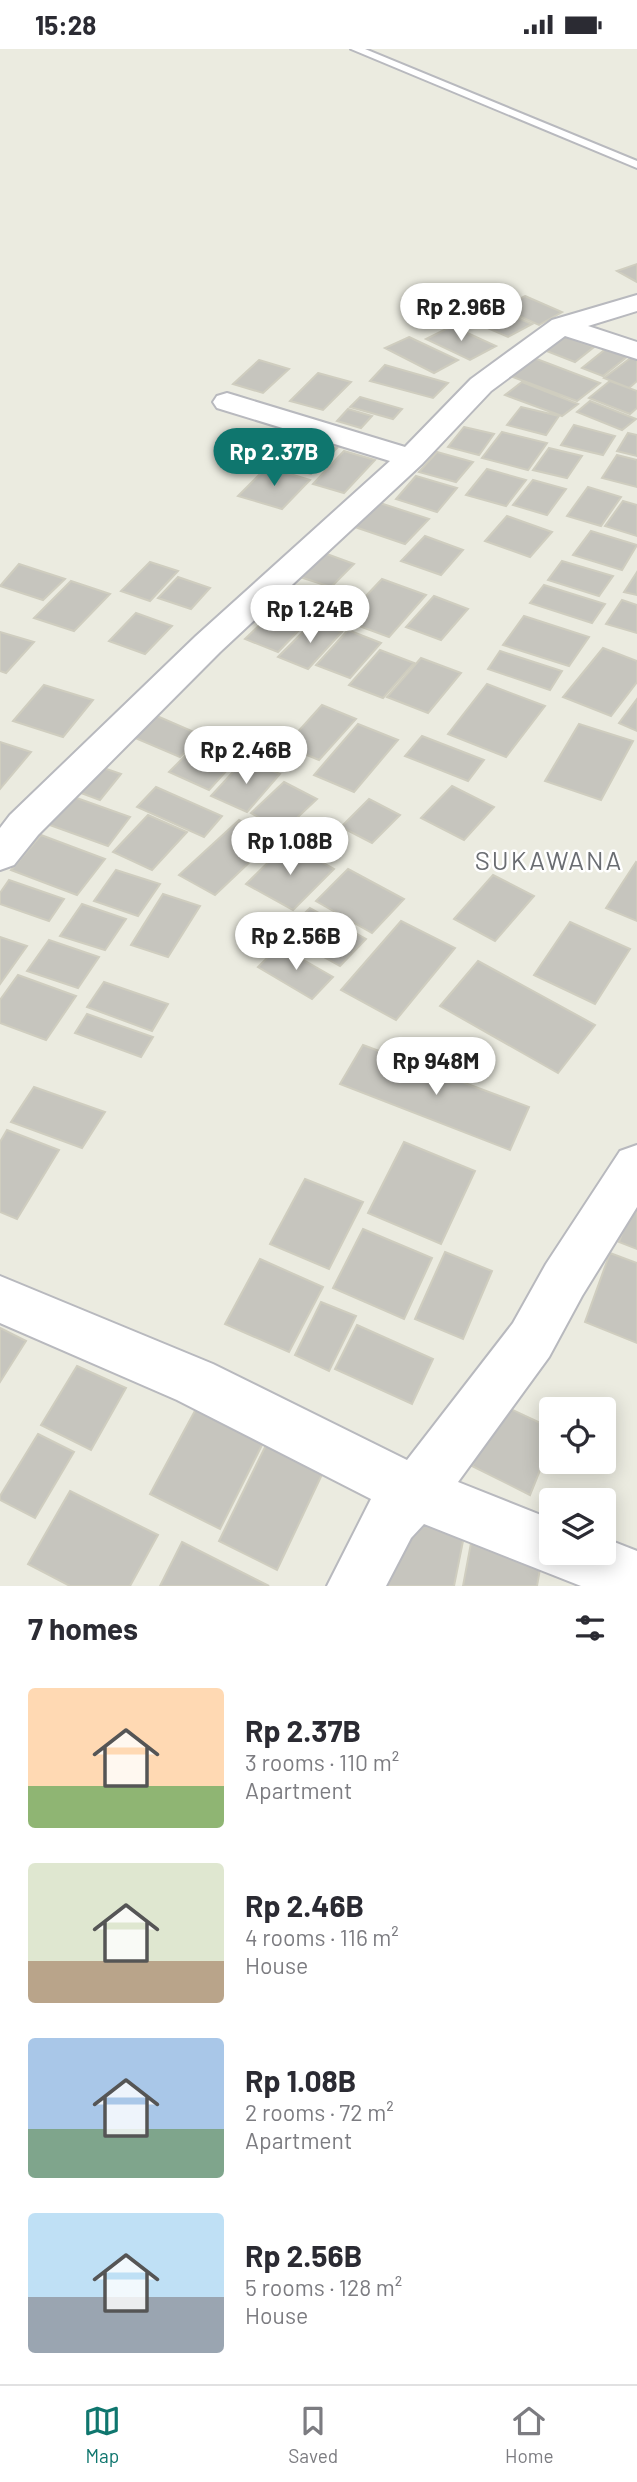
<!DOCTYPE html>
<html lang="en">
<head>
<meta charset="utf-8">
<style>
  body { margin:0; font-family:Barlow,sans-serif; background:#f2f2f3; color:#2b2b33; height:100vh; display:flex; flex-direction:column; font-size:26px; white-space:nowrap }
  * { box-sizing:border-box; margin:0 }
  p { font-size:23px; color:#7c7c81 }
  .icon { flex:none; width:38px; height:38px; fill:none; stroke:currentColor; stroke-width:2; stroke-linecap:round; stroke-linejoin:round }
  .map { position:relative; height:1537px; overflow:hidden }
  .details { display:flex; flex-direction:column; background:#fff; flex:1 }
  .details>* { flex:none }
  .tools { position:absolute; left:539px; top:1348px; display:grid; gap:14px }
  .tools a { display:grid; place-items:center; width:77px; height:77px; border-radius:7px; background:#fff; box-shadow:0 4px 18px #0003; font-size:35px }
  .price { position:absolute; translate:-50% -60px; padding:0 16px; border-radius:24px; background:#fff; color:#222; font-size:23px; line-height:46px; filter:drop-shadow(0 2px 4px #0008) }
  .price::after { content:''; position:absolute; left:50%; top:42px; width:21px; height:16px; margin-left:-10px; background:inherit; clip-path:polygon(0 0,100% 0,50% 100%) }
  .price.active { background:#0f766e; color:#fff }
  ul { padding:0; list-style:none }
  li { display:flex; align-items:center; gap:21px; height:175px; padding:0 28px }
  li span { display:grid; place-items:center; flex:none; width:196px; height:140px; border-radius:7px; color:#555 }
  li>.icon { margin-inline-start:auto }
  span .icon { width:84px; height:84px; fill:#fffc; stroke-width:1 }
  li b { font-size:30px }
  h2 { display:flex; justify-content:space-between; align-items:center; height:84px; padding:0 28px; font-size:30px }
  .status { display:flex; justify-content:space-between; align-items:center; height:49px; padding:0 35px; background:#fff; direction:ltr }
  .status svg { height:19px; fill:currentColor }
  .tabs { display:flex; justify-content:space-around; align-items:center; height:98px; border-top:2px solid #e1e1e2; background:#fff; font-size:19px; color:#7c7c81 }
  .tabs a { display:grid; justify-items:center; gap:4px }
  .tabs .active { color:#0f766e }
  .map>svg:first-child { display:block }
  .building { fill:#c6c5be; stroke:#cfcdbf; stroke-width:2 }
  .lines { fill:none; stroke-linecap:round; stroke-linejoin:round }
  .service-casing { stroke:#b8b9be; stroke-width:4 }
  .minor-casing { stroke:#b8b9be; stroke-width:4 }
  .service { fill:#fff; fill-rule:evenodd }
  .minor { fill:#fff; fill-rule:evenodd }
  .labels { text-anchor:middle; stroke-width:5; stroke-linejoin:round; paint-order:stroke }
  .quarter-label { font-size:26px; letter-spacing:2px; fill:#6a6d72; stroke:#fff }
</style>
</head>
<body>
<div class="status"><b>15:28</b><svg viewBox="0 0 49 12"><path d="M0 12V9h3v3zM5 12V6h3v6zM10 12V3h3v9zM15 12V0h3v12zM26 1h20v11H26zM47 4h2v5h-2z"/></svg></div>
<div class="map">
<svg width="637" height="1537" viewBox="0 0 637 1537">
  <rect width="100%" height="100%" fill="#ebebe0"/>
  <path class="building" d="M637,215V233L617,222Z
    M525,247L562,263L539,276L501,259Z
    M486,255L532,275L508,288L462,268Z
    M452,277L496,297L470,311L426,290Z
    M563,287L594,298L575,313L544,301Z
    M409,288L458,311L434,324L385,299Z
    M607,299L628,307L603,327L582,319Z
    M633,307L637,308V332L629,339L604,329Z
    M534,309L600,334L577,352L510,327Z
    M259,311L289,320L263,344L233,335Z
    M385,316L448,334L433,349L370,332Z
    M318,324L351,333L323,361L290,352Z
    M610,332L637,342V359L630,365L589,349Z
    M522,333L578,355L562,367L505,346Z
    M360,348L402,360L393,370L350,358Z
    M590,352L636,370L622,381L577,363Z
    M521,358L559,367L546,386L507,376Z
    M348,360L372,367L361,379L337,372Z
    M574,376L615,387L603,406L561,396Z
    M464,378L494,385L479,406L448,398Z
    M502,383L547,394L528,421L482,409Z
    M628,384L637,386V407L617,402Z
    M308,391L337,399L311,425L282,417Z
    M549,399L582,407L567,429L533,421Z
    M344,402L375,411L344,444L313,435Z
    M437,403L473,413L456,433L419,423Z
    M617,406L637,411V438L602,429Z
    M267,418L310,431L282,460L238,447Z
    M487,420L526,431L506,457L466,446Z
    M416,427L457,439L437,463L396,450Z
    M533,431L566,440L547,466L513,456Z
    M588,438L621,448L601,477L567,467Z
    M623,452L637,456V487L605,477Z
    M380,454L429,470L405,495L355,478Z
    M507,467L552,483L530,508L485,492Z
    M591,482L637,496L622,521L573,506Z
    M425,487L463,501L441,526L401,512Z
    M324,504L354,515L331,538L300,528Z
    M562,512L613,527L599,547L548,531Z
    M150,513L178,522L150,552L121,542Z
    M19,515L65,530L43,551L0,537Z
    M637,523V546L624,543Z
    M178,528L210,539L191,560L158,549Z
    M382,530L426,546L389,588L343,571Z
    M71,532L110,545L74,582L34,569Z
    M544,536L605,555L592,574L530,554Z
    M434,547L468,560L441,591L406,578Z
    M622,551L637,556V584L606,575Z
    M276,560L308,572L278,603L245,590Z
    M136,564L172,577L145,605L109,592Z
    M524,567L589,588L569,617L503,596Z
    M314,572L342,583L308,620L278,608Z
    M348,581L381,594L350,629L316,616Z
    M0,583L34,593L6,624L0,622Z
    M603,599L637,612V633L611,667L563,648Z
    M380,601L414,614L383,649L349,636Z
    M500,602L562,622L550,641L488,620Z
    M421,609L461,624L428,664L387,648Z
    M487,635L545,657L506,708L448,685Z
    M44,636L93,651L63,688L13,672Z
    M637,650V682L619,674Z
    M322,656L356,670L319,711L285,697Z
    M150,664L201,686L180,708L128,686Z
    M358,675L398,691L354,743L314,726Z
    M579,675L633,692L601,751L545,732Z
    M422,687L484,711L468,732L405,707Z
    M201,691L239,708L209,741L169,723Z
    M0,693L31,703L0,740Z
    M244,711L280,725L247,763L211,747Z
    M95,716L121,725L100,751L73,741Z
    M284,733L317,750L283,782L251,764Z
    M452,737L494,758L464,791L421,769Z
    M156,738L222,767L204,788L137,758Z
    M71,747L130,768L108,797L47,775Z
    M369,750L400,766L372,794L341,778Z
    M148,766L187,783L152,821L113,803Z
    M239,771L274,790L215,846L179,826Z
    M41,786L105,810L77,846L11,821Z
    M288,794L334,820L293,861L246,835Z
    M636,813L637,814V872L606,859Z
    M348,820L404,850L372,884L316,852Z
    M116,821L160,835L138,867L94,852Z
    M493,826L534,847L495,892L454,870Z
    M9,831L64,850L49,872L0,855V844Z
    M163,845L200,857L168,908L131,896Z
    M82,855L126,870L105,901L60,887Z
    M310,859L366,890L340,917L283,885Z
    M401,872L455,899L396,971L341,941Z
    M570,873L630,900L595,955L534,926Z
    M0,888L27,897L0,935Z
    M49,891L99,908L78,939L27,922Z
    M279,897L333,928L312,950L258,918Z
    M478,912L595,976L558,1024L440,957Z
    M18,926L76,947L46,991L0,974V951Z
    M104,933L168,955L152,982L87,958Z
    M87,965L153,988L141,1008L75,984Z
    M363,996L529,1058L510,1101L340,1035Z
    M34,1038L105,1063L82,1099L11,1073Z
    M7,1081L59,1101L17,1170L0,1163V1093Z
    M404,1093L475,1122L441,1195L368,1164Z
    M305,1130L363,1153L329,1220L270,1195Z
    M637,1145V1200L619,1193Z
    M363,1180L432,1209L404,1270L333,1239Z
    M445,1203L492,1222L463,1290L415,1270Z
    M610,1204L637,1214V1294L585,1273Z
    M260,1210L323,1238L289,1303L225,1275Z
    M321,1253L356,1267L329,1322L295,1306Z
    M357,1276L433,1310L412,1355L335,1320Z
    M0,1279L26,1292L0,1333Z
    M77,1317L126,1339L91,1401L41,1376Z
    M204,1345L272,1376L220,1480L150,1445Z
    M500,1355L551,1379V1394L530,1446L472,1417Z
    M38,1385L74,1403L35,1469L0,1451V1447Z
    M269,1390L326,1417L277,1521L219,1492Z
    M70,1442L158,1486L130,1537H70L28,1515Z
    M401,1469L464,1487L454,1537H384Z
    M182,1493L269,1537H160Z
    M471,1494L541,1514L537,1537H463Z"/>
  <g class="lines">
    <g class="service-casing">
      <path id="service" d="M351,0H365L637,112V119Z"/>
    </g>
    <g class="minor-casing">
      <path id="minor" d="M637,246V262L588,277L637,293V310L565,287L491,342L422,415L220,603L38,786L14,816L0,821V779L10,766L196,587L390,412L217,359L213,353L217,347L227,344L237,347L405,398L471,330L552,271Z
        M637,1096V1158L582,1247L549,1308L458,1433L551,1470V1503H604V1489L637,1502V1537H581L424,1475L411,1489L386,1537H327L371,1450L177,1351L0,1274V1227L213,1315L407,1411L513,1274L546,1215L620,1102Z"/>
    </g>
    <use href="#service" class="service"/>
    <use href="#minor" class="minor"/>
  </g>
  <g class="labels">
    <g class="quarter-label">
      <text x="549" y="821">SUKAWANA</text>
    </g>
  </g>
</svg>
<div class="tools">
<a><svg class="icon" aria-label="locate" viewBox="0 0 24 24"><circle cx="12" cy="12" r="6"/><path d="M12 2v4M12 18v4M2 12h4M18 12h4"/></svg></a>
<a><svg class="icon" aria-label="layers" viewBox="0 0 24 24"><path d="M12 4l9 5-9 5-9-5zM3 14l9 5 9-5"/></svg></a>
</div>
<b class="price" style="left:461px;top:294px">Rp 2.96B</b>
<b class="price active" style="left:274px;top:439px">Rp 2.37B</b>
<b class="price" style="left:310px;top:596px">Rp 1.24B</b>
<b class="price" style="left:246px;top:737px">Rp 2.46B</b>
<b class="price" style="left:290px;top:828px">Rp 1.08B</b>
<b class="price" style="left:296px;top:923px">Rp 2.56B</b>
<b class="price" style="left:436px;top:1048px">Rp 948M</b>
</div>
<section class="details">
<h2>7 homes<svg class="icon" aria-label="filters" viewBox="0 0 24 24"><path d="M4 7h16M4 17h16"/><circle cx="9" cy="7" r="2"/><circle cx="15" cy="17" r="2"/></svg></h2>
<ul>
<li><span style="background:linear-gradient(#ffd9b3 70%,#8fb573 0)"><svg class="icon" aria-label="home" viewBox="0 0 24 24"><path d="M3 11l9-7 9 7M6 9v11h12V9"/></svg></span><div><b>Rp 2.37B</b><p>3 rooms · 110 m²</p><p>Apartment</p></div></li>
<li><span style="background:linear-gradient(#dfe7d0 70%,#b9a48a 0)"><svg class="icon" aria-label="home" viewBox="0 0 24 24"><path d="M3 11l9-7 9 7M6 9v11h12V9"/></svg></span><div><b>Rp 2.46B</b><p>4 rooms · 116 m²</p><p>House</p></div></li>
<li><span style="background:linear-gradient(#a9c7e8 65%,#7fa58c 0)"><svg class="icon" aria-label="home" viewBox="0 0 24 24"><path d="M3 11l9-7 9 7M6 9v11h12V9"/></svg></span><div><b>Rp 1.08B</b><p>2 rooms · 72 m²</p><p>Apartment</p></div></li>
<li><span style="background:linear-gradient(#bfe0f5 60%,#9aa5b1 0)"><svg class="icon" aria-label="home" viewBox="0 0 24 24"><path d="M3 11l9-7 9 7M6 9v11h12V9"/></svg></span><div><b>Rp 2.56B</b><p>5 rooms · 128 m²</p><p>House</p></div></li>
</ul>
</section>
<nav class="tabs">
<a class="active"><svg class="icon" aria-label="map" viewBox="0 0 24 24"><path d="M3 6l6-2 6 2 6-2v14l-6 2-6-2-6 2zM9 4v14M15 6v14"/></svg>Map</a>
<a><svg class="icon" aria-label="saved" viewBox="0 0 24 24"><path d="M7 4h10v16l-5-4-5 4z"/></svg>Saved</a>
<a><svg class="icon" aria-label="home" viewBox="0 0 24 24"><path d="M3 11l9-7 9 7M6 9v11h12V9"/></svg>Home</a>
</nav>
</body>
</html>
